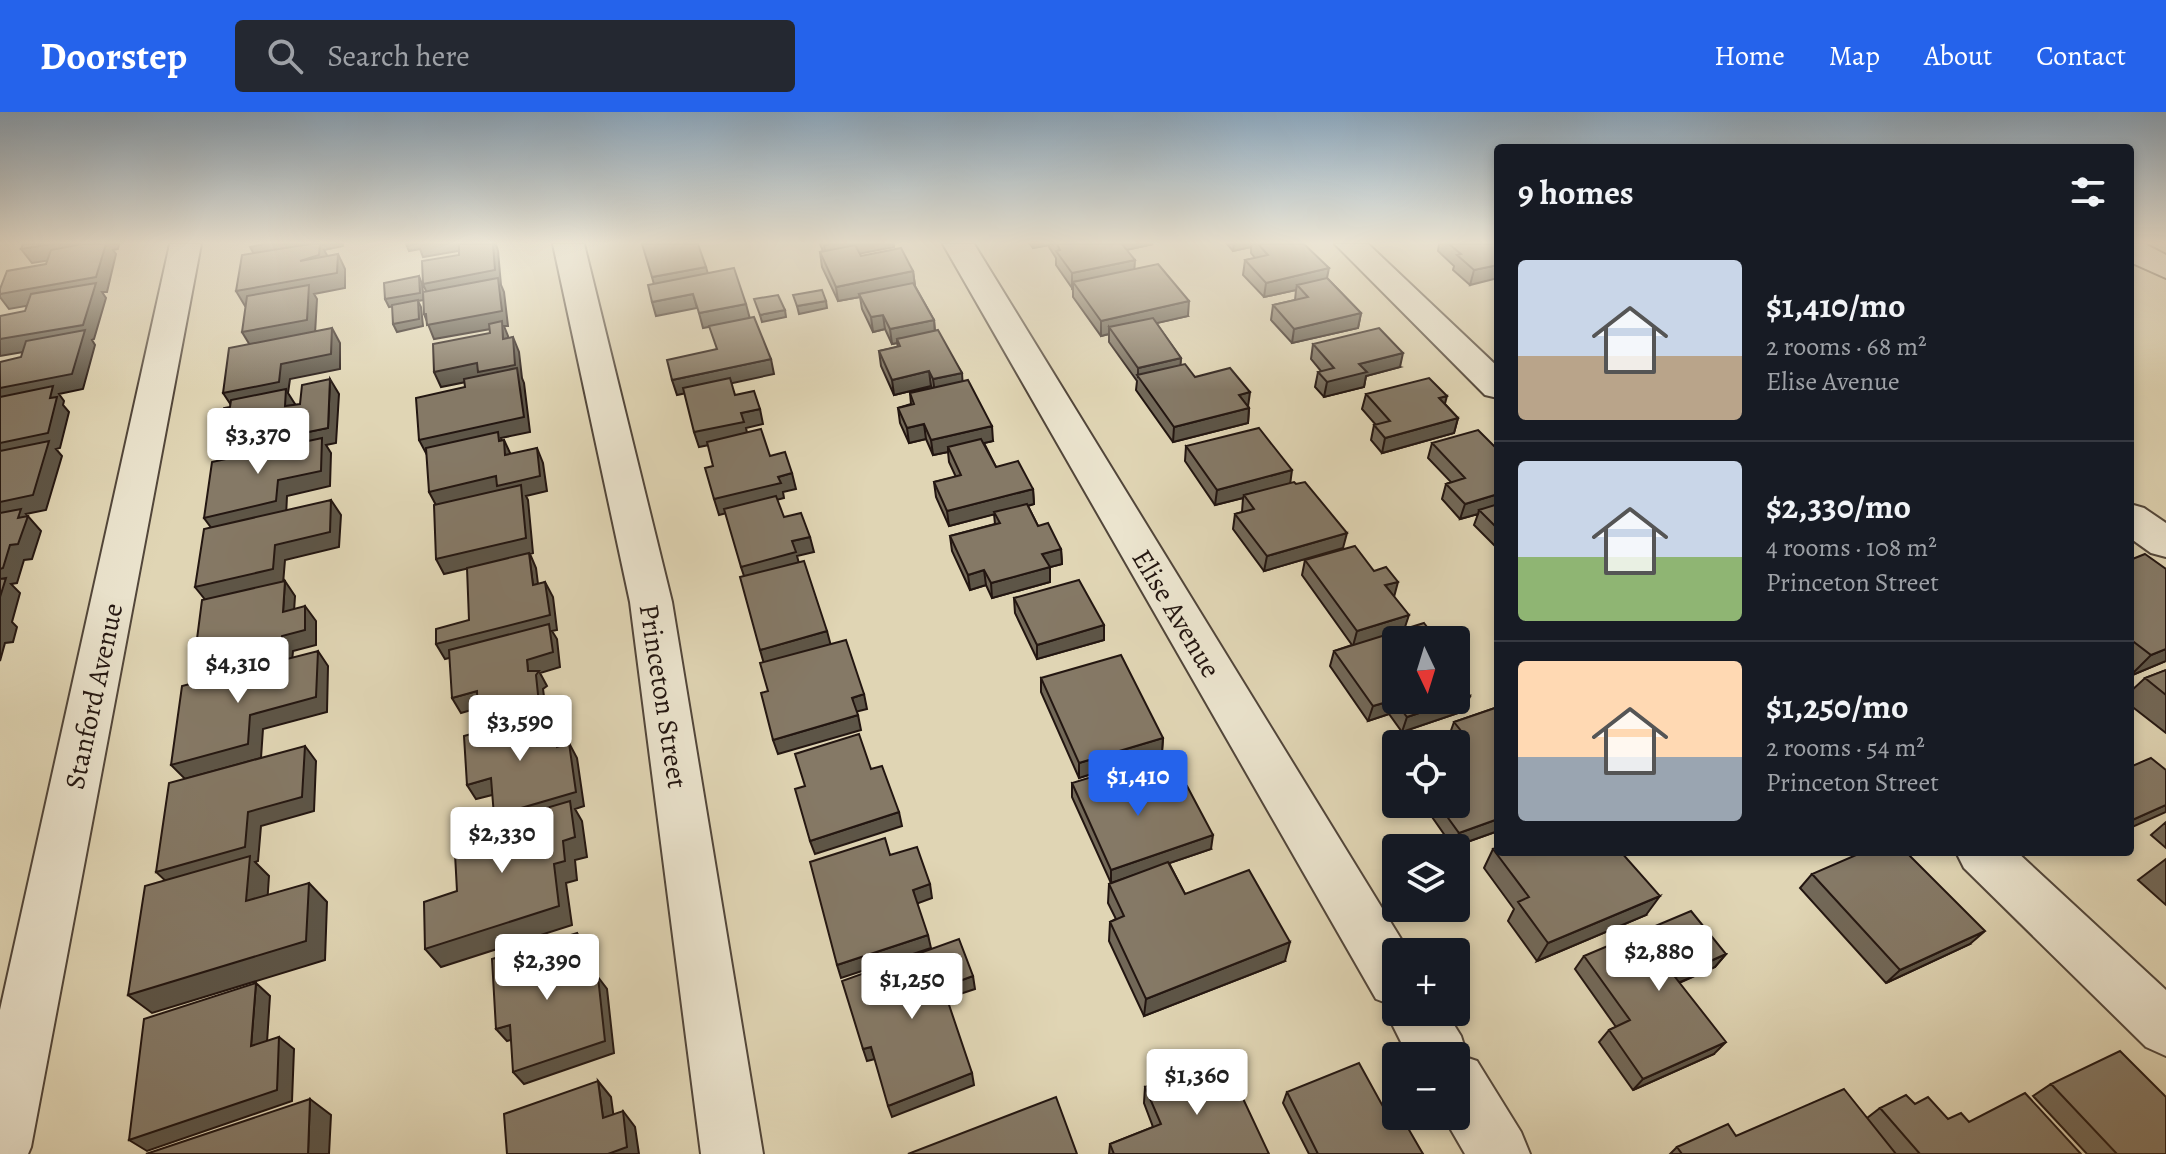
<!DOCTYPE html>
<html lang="en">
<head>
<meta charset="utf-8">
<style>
  body { margin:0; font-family:Alegreya,serif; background:#242831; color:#f1f3f6; height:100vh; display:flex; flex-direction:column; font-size:30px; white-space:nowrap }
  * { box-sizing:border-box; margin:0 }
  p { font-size:26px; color:#9ea1a6 }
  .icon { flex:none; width:44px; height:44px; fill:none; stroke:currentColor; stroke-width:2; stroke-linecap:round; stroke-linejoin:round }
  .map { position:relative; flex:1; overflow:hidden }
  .panel { position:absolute; left:1494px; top:32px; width:640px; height:712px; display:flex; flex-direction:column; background:#171b24; border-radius:8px; box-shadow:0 4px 12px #0003 }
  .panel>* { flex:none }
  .needle { width:52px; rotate:176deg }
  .controls { position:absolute; left:1382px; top:514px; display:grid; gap:16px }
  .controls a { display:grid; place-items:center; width:88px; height:88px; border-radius:8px; background:#171b24; box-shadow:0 4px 12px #0003; font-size:40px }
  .price { position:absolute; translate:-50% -68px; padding:0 18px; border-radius:8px; background:#fff; color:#222; font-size:26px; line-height:52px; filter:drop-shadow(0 2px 4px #0008) }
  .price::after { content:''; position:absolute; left:50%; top:48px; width:24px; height:18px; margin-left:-12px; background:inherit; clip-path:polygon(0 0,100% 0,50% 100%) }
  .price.on { background:#2563eb; color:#fff }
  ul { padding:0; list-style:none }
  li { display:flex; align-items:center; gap:24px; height:200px; padding:0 24px }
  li+li { border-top:2px solid #363941 }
  li span { display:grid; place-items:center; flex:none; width:224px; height:160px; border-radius:8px; color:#555 }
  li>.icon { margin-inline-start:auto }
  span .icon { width:96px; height:96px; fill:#fffc; stroke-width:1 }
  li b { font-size:34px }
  h2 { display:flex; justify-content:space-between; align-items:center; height:96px; padding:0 24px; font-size:34px }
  header { display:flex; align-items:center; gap:48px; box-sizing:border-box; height:112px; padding:0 40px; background:#2563eb; color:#fff }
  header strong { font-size:38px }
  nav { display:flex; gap:44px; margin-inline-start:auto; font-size:28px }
  .search { width:560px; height:72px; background:#242831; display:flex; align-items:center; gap:20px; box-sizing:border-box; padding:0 28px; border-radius:8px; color:#9ea1a6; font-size:30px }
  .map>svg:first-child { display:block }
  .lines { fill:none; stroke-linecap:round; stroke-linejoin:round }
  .minor-casing { stroke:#52463a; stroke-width:4 }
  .tertiary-casing { stroke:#52463a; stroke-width:4 }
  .minor { fill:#ebe4ce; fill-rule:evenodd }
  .tertiary { fill:#ebe4ce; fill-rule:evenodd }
  .wall { fill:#726858; stroke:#231611; stroke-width:2 }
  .shaded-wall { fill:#5d5547; stroke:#231611; stroke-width:2 }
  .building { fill:#857966; stroke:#231611; stroke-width:2 }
  .labels { text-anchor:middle; stroke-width:8; stroke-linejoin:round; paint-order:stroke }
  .street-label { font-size:28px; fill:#231611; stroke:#ebe4ce }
</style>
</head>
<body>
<header>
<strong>Doorstep</strong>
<div class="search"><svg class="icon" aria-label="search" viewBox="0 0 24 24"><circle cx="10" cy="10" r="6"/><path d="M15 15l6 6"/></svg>Search here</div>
<nav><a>Home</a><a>Map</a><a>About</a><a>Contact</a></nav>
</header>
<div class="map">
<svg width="2166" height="1042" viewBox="0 0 2166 1042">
  <rect width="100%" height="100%" fill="#e0d5b4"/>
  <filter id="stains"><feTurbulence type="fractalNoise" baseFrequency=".0025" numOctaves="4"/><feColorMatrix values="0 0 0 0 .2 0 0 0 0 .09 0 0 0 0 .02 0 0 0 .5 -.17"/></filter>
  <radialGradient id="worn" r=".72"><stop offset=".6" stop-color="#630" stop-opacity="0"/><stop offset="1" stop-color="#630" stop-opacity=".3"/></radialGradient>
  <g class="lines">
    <g class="minor-casing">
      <path id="minor" d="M170,132H201L31,1035L28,1042H0V898Z
        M553,132H584L672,490L763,1042H701L630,490Z
        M1335,132H1368L1498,255V286L1485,283Z
        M2130,132H2145L2166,143V166L2130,150Z
        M2130,392L2144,396L2166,411V445L2151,441L2130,426Z
        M1956,740H2017L2166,878V944L2146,935L1964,756Z"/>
    </g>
    <g class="tertiary-casing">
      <path id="tertiary" d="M943,132H974L1409,840H1396V900H1446L1461,924L1468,946L1477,949L1521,1020L1530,1042H1465L1443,1004H1456V944H1408L1386,900L1389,892L1376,887Z"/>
    </g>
    <use href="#minor" class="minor"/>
    <use href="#tertiary" class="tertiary"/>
  </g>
  <path class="wall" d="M820,132H894V135L859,141L861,144L913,159L915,174L934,208L935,219L962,261V269L993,329L984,331L996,355L1033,377L1034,392L1028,394L1038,414L1061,437L1062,452L1050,455V470L992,486L986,473L970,478L952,439L950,424L995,412L994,402L949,414L936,385L934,370L956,365L949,350L948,340L933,343L926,327L909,331L900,311L898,296L911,292L910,281L932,276L931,274L894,283L881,254L879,239L898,235L897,231L892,232L885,217L873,220L862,197L860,185L838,189L822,155L820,140L823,139Z
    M1030,132H1153L1126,138L1134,157L1188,204L1156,211L1181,246L1180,253L1195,265L1248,294L1249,296L1248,311L1173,330L1136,278L1137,269L1109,230V222L1101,224L1073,185V175L1072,176L1056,153V146L1049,135V133L1033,136Z
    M1227,132H1304L1327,166L1361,201L1358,216L1292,231L1271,208L1273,193L1295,188L1296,178L1264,185L1243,163L1245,148L1255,146L1251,141V135L1233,139Z
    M1439,132H1498L1470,173L1453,158L1454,154L1438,139Z
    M1313,232L1400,255L1366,264L1364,275L1324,285L1315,275L1318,260L1321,259L1311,247Z
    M1366,282L1445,292L1458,306L1454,321L1382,341L1371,328L1374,313H1376L1362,297Z
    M1432,331L1498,338V437L1474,413L1478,402L1460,407L1442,387L1446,372L1451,370L1428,346Z
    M1186,334L1290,371L1343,436L1264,459L1233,417L1235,402L1242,400L1243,386L1215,393L1185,349Z
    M1305,448L1394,484L1396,528L1470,584L1464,599L1402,620L1389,602L1368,609L1330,554L1334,539L1352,533L1302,463Z
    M2130,448L2166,457V549L2130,564Z
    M1014,486L1104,513V528L1037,547L1015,501Z
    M2166,558V621L2130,593V580L2145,566Z
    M1041,566L1163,626L1162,640L1079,666L1041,580Z
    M1498,595V719L1453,735L1423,692H1456L1453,630L1449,624L1454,610Z
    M1072,671L1141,688L1211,737L1169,751L1185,782L1285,849L1144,904L1109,829L1110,810L1116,807L1108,791L1109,772L1111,771L1072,685Z
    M2166,710V736L2151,723Z
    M1493,737L1646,803L1537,849L1508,809L1514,797L1484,756Z
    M2166,747V793L2138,768Z
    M1812,762L1970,832L1886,871L1800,776Z
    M1726,842L1715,855L1679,871L1714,942L1633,978L1599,930L1609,918L1616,915L1575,857L1584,844Z
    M2051,972L2166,1042H2087L2033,984Z
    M1145,975L1269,1042H1109L1110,1032L1153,1015L1144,991Z
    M1287,980L1386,1000L1423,1042H1309L1283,991Z
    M1915,992L1948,1007L1969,1010L2081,1042H1670L1677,1035L1736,1024L1867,1006L1880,996Z"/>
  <path class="shaded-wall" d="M50,132H119L118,137L113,138L116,142L107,180H102L106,186L94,227L92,228L95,233L83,277L59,282L64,289L63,293L69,300L60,336L56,337L62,344L46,398L26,402L41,419L32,447L24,448L17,471L11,472L20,481L12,510L17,515L13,530L5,531L0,549V276L81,230L0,244V227L93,182L9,197L0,185V182L104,140L32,151L21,137Z
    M264,132H343V134L324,138L328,145L308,163L258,149L250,135Z
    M406,132H496L498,139L501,173L504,180L508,214H504L508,224L510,242L503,227L502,215L434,227L424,202L429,186L423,172L493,133L423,145L420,137L409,139Z
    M830,132H894V135L827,148L824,133Z
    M1032,132H1049V133L1033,136Z
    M1117,132H1153L1117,140Z
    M1234,132H1252L1251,135L1233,139Z
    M338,142L345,157V176L314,182L317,187L315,222L251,235L242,220L308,183L245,194L236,179Z
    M1135,148L1134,163L1073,170V175L1072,176V161Z
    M1498,153V166L1470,173L1474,158Z
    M706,155L710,169L656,180L652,165Z
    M1329,156L1326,171L1297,173L1296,178L1264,185L1266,171Z
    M913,159L915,174L859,182L860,185L838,189L836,175Z
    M419,164L422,172L424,188L418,189L421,195L423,214L397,220L393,212L418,189L389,195L385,187Z
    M693,182L697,196L656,204L652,190Z
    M826,189L827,196L799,202L797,194Z
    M1189,189L1188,204L1114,221L1109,215V222L1101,224V209Z
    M746,192L750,207L703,216L699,201Z
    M785,198L786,205L762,210L760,203Z
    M1361,201L1358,216L1292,231L1294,217Z
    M883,203L885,217L873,220L871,205Z
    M934,208L935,223L897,227V231L892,232L890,217Z
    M332,216L340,231V257L290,267L288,281L295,292L294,309L233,296L223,281L281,252Z
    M513,225L519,240L522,266L524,271L530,320L501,326L504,334V328L511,343H427L419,328L481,267L441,275L434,260Z
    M1403,241L1400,255L1366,264L1364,275L1324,285L1327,270L1359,252Z
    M1181,246L1180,260L1138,265V256Z
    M771,247L774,262L677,283L672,268Z
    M929,259L931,274L894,283L892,268Z
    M962,261L963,276L935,282L933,267Z
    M330,267L339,282L336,331L326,333L331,341L330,374L287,384L286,405L215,421L204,406L278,368L235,352L225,337L328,316Z
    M1250,280L1248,295L1239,283Z
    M1447,284L1443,299L1439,286Z
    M1249,296L1248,311L1173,330L1174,315Z
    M760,297L763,312L746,316L748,325L699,335L694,320L741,301Z
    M1458,306L1454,321L1382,341L1385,326Z
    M924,312L926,327L909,331L907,316Z
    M992,314L993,329L950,339L948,335V340L933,343L931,328Z
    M228,317L231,333L221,318Z
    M537,336L543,351L547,379L526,384L528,388L533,441L530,442L536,456L540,488L533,473L529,442L444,462L436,447L437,395L429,380Z
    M1292,358L1290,373L1244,383L1243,386L1215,393L1217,378Z
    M792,361L796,377L783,380L784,386L719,403L714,387L778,365Z
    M1033,377L1034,392L949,414L947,399Z
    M1498,382V396L1479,398L1478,402L1460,407L1465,392Z
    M331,388L341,403L339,435L285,448L283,472L207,490L195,475L275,433Z
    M1347,421L1343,436L1264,459L1267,444Z
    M810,425L814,440L797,444L800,455L746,470L741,455L792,429Z
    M1061,437L1062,452L1043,457L1042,442Z
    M1050,455V470L992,486L991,471Z
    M984,458L986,473L970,478L968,463Z
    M285,469L295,484L293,515L283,500Z
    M545,470L553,485L557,518L552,519L557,527L560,555L540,561L547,574L543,577L547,607L487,624L478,609L528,559L527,548L550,520L445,547L436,532Z
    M1398,470L1394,485L1385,473Z
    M305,494L316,509V533L293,539L292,550L205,572L193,558L282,524Z
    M1409,503L1404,518L1353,534L1357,519Z
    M1104,513V528L1037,547V533Z
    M827,519L831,534L764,552L760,538Z
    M2166,537V549L2130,564L2151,543Z
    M318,539L328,554L327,600L263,617L261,646L185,667L171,653L250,603Z
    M477,579L485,594L461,601L452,586Z
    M864,582L867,597L855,600L852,586Z
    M1470,584L1464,599L1402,620L1407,605Z
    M1394,588L1389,602L1368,609L1373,594Z
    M552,599L560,614L564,650L557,635Z
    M858,603L861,618L778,642L773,628Z
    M1163,626L1162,640L1079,666V651Z
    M569,631L577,646L584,694L575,697L582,709L587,745L575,748L577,768L566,771L572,813L441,855L425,837L503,718L494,704Z
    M305,634L316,649L314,699L261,714L258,749L255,750L269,764L266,808L171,774L156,760L248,700Z
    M491,666L500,681L476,687L467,673Z
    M2166,693V700L2130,716V709Z
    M899,700L902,714L815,742L810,729Z
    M1498,707V719L1453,735L1459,721Z
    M1213,723L1211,737L1111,771V758Z
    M309,771L327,790L325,848L152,901L128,883Z
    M930,772L932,786L916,792L913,778Z
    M1660,784L1646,803L1537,849L1548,831Z
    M1985,819L1970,832L1886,871L1900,858Z
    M577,821L586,834L591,882L583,870Z
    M928,823L931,836L841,866L837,853Z
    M1290,830L1285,849L1144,904L1146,887Z
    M1726,842L1715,855L1664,877L1675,865Z
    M973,864L975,877L945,887L943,875Z
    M598,865L607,877L614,941L524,972L513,960Z
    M256,871L270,884L266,946L251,934Z
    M510,913L521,925L507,929L496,917Z
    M279,925L294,937L292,989L147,1039L129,1028Z
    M1726,930L1714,942L1633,978L1643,967Z
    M871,935L875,947L867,949L863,937Z
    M972,961L974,973L892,1005L888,994Z
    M598,969L611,985L616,1022L603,1006Z
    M310,987L331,1003L329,1042H308Z
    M623,999L635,1015L639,1042H608Z"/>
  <path class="building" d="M23,132H50L21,137Z
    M82,132H106L96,165L0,182V177L7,159L46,152L51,138Z
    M310,132H320L319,143L300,149L338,142L337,161L236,179L242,143Z
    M459,132H493L495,158L423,172L422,149L459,143Z
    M642,132H698L706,155L652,165Z
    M1057,132H1122L1135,148L1072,161L1056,139L1060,138Z
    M1258,132H1304L1329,156L1266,171L1245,148L1268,143Z
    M1449,132H1498V153L1474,158L1457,143L1461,142Z
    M855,133L861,144L901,136L913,159L836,175L820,140Z
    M1158,152L1189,189L1101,209L1073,170Z
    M734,156L746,192L699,201L693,182L652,190L648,173Z
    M419,164L420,181L385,187L384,171Z
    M498,166L502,199L427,213L426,202H424L423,180Z
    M1327,166L1361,201L1294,217L1273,193L1308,185L1297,173Z
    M96,171L83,213L0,227V204L25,199L31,182Z
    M913,171L934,208L890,217L883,203L871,205L859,182Z
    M309,173L307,208L242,220L247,184Z
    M822,178L826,189L797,194L793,183Z
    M778,183L785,198L760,203L754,187Z
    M418,188L419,207L393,212L392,193Z
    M754,205L771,247L672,268L667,248L717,237L709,214Z
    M1153,206L1181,246L1138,256L1109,215Z
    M502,209L503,227L513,225L515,253L478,260L477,251L434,260L433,232L490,221L489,212Z
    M332,216L331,242L281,252L279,270L223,281L229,236Z
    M1379,216L1403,241L1359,252L1367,260L1327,270L1318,260L1334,256L1313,232Z
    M85,218L72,262L0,276V250L21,245L26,229Z
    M938,218L962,261L933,267L929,259L892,268L879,239L900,234L897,227Z
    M1185,252L1195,265L1230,256L1250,280L1239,283L1249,296L1174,315L1137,263Z
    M517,256L524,305L419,328L416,286L465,275L464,267Z
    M730,266L735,283L754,279L760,297L741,301L744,310L694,320L683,276Z
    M1429,266L1447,284L1439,286L1458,306L1385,326L1374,313L1390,309L1366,282Z
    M330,267L328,316L225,337L228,317L221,318L224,296L230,295L231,288L286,277L285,294L300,292L302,273Z
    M968,268L992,314L931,328L924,312L907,316L898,296L914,292L910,281Z
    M53,274L50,286L57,285L48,321L0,331V285Z
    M1259,316L1292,358L1217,378L1186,334Z
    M761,317L770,344L785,340L792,361L778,365L781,371L714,387L705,356L713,354L707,330Z
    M1478,318L1498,338V382L1465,392L1446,372L1465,366L1432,331Z
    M498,320L499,329L504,328L505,343L537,336L540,364L497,374L496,364L429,380L426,336Z
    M322,326L321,359L278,368L276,389L204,406L212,350Z
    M981,327L996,355L1018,349L1033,377L947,399L934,370L961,363L948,335Z
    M49,329L33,383L0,390V339Z
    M1294,370L1296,372L1305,370L1347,421L1267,444L1235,402L1254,397L1244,383Z
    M521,373L526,426L436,447L434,393Z
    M776,384L784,405L801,401L810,425L792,429L796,440L741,455L724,397Z
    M331,388L330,420L275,433L273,457L195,475L204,417Z
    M1027,392L1038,414L1048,411L1061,437L1042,442L1050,455L991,471L984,458L968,463L950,424L1000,411L994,400Z
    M1498,392V417L1479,398Z
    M21,397L18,406L28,404L18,432L10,433L3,456L0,457V401Z
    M1355,434L1374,459L1386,455L1398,470L1385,473L1409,503L1357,519L1305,448Z
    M529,441L533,473L545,470L550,503L436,532V517L469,508L467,456Z
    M2145,442L2166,457V537L2151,543L2130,527V448Z
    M804,449L827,519L760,538L740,465Z
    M6,466L0,485V467Z
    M1079,468L1104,513L1037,533L1014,486Z
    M285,469L283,500L305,494V518L282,524L280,535L193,558L202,488Z
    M1424,511L1437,528H1396V588H1456V566L1470,584L1407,605L1394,588L1373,594L1334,539Z
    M549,512L553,540L527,548L528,559H539L536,563L539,592L478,609L477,579L452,586L449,538Z
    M846,528L864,582L852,586L858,603L773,628L761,581L768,579L760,551Z
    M318,539L316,585L250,603L248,632L171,653L182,574Z
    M1121,543L1163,626L1079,651L1041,566Z
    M2166,558V583L2145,566Z
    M1498,595V707L1459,721L1438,692H1456V632H1446L1466,625L1454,610Z
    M552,599L557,635L569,631L576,680L494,704L491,666L467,673L464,624Z
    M859,622L871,657L882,654L899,700L810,729L795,677L805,674L795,642Z
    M305,634L302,685L248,700L245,735L156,760L169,671Z
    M2151,646L2166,658V693L2130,709V655Z
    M1124,655L1141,688L1187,674L1213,723L1111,758L1072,671Z
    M570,689L575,725L563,729L565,749L554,752L559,794L425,837L424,790L457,779L454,723Z
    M885,726L890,743L917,735L930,772L913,778L928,823L837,853L810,750Z
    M1498,735V740H1621L1660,784L1548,831L1518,790L1529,785L1493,737Z
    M1863,740H1906L1985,819L1900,858L1812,762Z
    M250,744L246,789L309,771L306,829L128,883L145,774Z
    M1168,750L1185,782L1249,758L1290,830L1146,887L1110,810L1124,804L1109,772Z
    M1691,799L1726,842L1675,865L1726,930L1643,967L1609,918L1630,908L1584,844Z
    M577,821L583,870L598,865L605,929L513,960L510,913L496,917L492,847Z
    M959,827L973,864L943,875L972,961L888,994L871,935L863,937L842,869Z
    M256,871L251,934L279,925L277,978L129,1028L144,907Z
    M2120,939L2166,985V1042H2117L2051,972Z
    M1223,944L1269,1042H1114L1110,1032L1161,1012L1145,975Z
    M1359,951L1386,1000L1396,995V1004H1401L1423,1042H1318L1287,980Z
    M598,969L603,1006L623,999L627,1035L608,1042H507L504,1002Z
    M1844,977L1896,1042H1682L1677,1035L1728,1012L1736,1024Z
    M2025,981L2081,1042H1920L1880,996L1906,983L1915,992L1928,985L1948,1007L1961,1001L1969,1010Z
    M1056,985L1077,1042H908Z
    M310,987L308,1042H146Z"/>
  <linearGradient id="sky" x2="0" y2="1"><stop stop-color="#8ba7bd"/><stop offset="0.47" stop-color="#f1ecdd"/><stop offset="1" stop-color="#f1ecdd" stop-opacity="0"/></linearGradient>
  <rect width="2166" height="278" fill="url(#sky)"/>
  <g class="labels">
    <g class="street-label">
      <text transform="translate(1177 501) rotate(59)" y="10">Elise Avenue</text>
      <text transform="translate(93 584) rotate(-78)" y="10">Stanford Avenue</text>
      <text transform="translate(664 584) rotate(81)" y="10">Princeton Street</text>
    </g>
  </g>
  <rect width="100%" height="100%" filter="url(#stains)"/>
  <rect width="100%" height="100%" fill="url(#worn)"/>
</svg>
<div class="controls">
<a><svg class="needle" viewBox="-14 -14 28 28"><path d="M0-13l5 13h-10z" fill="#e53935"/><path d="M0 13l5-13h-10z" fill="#9ea1a6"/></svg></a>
<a><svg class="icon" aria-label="locate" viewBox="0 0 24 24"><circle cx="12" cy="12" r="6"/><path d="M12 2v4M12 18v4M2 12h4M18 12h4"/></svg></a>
<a><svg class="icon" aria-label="layers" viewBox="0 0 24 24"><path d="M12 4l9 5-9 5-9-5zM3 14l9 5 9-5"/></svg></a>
<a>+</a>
<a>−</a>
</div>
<b class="price" style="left:258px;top:364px">$3,370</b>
<b class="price" style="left:238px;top:593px">$4,310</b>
<b class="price" style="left:520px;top:651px">$3,590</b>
<b class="price on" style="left:1138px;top:706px">$1,410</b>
<b class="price" style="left:502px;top:763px">$2,330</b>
<b class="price" style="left:1659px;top:881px">$2,880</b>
<b class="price" style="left:547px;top:890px">$2,390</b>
<b class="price" style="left:912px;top:909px">$1,250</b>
<b class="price" style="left:1197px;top:1005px">$1,360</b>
<section class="panel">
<h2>9 homes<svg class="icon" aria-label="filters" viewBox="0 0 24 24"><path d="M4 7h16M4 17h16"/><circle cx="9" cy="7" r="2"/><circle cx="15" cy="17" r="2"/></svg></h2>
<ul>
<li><span style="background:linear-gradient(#c9d6e8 60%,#b9a48a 0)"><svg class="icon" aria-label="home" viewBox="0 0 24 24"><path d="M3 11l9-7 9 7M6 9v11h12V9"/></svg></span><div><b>$1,410/mo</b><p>2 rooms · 68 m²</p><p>Elise Avenue</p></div></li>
<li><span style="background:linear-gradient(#c9d6e8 60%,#8fb573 0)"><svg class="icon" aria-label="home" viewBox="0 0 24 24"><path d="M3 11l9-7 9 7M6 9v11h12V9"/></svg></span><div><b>$2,330/mo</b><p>4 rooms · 108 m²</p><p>Princeton Street</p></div></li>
<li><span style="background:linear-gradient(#ffd9b3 60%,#9aa5b1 0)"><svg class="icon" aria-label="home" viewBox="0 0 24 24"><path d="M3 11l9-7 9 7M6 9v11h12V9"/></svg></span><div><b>$1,250/mo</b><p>2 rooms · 54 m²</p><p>Princeton Street</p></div></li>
</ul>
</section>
</div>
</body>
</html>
